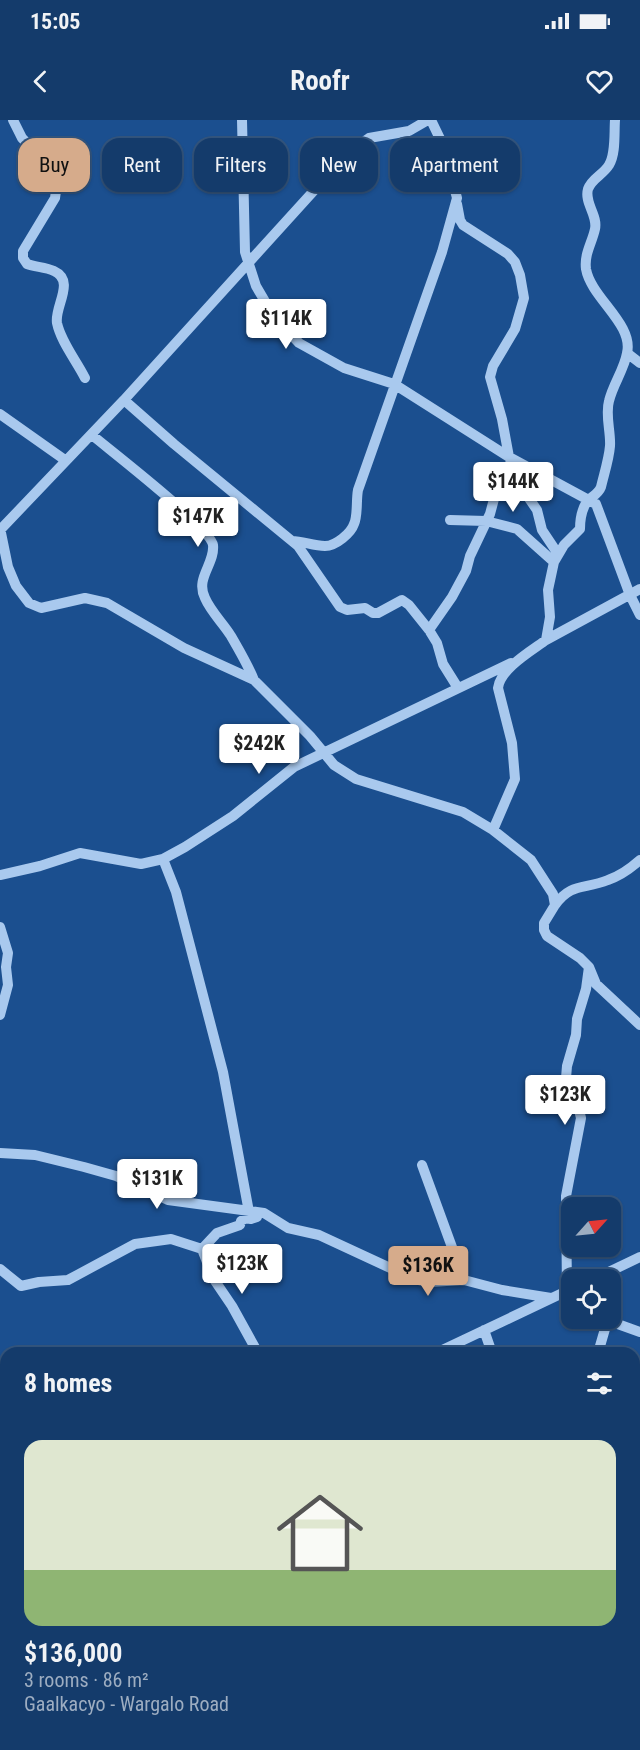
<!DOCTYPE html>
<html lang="en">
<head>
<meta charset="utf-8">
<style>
  body { margin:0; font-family:"Roboto Condensed",sans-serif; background:#214673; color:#f1f3f6; height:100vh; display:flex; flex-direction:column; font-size:22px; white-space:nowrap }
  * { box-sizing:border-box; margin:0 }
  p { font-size:20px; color:#9dadc1 }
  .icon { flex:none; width:33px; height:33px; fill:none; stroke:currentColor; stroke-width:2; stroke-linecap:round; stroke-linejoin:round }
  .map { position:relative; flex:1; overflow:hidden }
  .panel { position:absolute; left:0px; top:1227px; width:640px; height:404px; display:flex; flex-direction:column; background:#143b6b; border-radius:18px 18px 0 0; box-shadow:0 2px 4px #0004,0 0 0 2px #33557e }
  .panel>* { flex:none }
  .banner { position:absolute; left:18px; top:18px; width:604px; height:54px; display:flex; gap:12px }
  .needle { width:39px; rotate:63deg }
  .tools { position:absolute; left:561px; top:1077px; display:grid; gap:12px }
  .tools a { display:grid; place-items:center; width:60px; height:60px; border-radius:12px; background:#143b6b; box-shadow:0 2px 4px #0004,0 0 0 2px #33557e; font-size:30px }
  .price { position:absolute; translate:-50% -51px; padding:0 14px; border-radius:6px; background:#fff; color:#222; font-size:20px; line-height:39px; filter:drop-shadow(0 2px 3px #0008) }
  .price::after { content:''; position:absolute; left:50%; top:36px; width:18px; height:14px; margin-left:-9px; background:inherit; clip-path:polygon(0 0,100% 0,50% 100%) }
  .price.current { background:#d6ab8b; color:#111 }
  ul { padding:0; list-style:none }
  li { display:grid; align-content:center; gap:12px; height:318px; padding:0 24px }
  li+li { border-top:2px solid #33557e }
  li span { display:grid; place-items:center; height:186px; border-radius:18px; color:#555 }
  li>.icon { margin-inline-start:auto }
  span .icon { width:108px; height:108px; fill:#fffc; stroke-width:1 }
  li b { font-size:26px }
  h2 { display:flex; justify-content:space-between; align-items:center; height:72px; padding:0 24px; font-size:26px }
  .chip { padding:0 21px; border-radius:18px; background:#143b6b; box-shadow:0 2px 4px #0004,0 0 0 2px #33557e; font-size:21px; line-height:54px }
  .chip.current { background:#d6ab8b; color:#111 }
  .status { display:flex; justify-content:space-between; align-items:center; height:42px; padding:0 30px; background:#143b6b; direction:ltr }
  .status svg { height:16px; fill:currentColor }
  header { display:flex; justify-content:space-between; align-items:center; height:78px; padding:0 24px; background:#143b6b; font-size:27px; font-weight:700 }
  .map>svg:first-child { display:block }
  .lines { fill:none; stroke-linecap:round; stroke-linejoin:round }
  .minor { stroke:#a9c9ee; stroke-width:10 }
</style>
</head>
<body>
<div class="status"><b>15:05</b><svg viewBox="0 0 49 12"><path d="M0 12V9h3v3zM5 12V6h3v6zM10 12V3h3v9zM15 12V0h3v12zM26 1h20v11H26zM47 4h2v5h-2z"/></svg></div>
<header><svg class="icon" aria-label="back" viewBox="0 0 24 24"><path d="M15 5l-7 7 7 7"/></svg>Roofr<svg class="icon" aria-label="heart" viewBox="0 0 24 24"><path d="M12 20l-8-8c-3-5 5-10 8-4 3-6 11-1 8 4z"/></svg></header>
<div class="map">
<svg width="640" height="1630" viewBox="0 0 640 1630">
  <rect width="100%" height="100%" fill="#1b4f8f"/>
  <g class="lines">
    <path class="minor" d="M13,0L22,18L42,39L56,71L55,78L23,131V138L27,144C35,147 46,147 54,151C76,161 54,187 57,203C61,222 76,240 85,258
      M242,0L245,132L256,166L270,190L285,208L299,223L344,248L394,264L509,337L596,384L630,475L640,495
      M627,233L640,243
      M124,280L174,324L298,426L340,487L347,490L365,488L373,493H378L402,480L409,485L429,510L437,523L443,544L458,568
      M0,294L65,340
      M92,315C111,331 210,407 213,425C215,444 195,458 205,478C211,492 223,503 231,516C239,530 248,545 254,560
      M511,352L537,390L542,410L558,434
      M450,400L486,401L517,409L554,442
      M0,408L8,447L16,466L29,483L41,488L85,478L107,483L184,528L254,560L310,616L334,645L356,659L463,692L493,710L531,740L553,774L555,785L544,803V810L547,816L580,838L589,847L596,864L640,905
      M1,409L124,280L349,32L369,18L409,11L428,0
      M292,421C303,421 313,426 325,426C336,426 351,413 354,404C358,396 356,380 358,370L442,132L457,78L443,25L431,0
      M429,510L452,477L466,451L470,436L490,394L494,379L513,347L509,337L502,299L490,257L493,246L515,209L524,178L520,155L515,142L508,134L463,105L460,100L457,84
      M546,520L640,469
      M493,710L515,659L512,623L498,568C500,549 531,531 546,520L550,497L548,470L554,442L564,425L580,409C580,401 582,390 586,383C590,377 598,375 601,367C604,354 609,339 610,326C611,312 605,295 609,281C613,264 624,250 627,233C634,204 591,178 586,149C584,134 592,123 595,109C598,95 584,83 588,69C592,58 603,55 609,45C616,34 614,13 615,0
      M163,739L176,772L223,952L249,1092
      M0,755L40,746L80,733L141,744L163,739L185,727L233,696L294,647L511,543
      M555,785C572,762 584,770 608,760C620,756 631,748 640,740
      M0,807L8,833L6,847L8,865L0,895
      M0,1033L35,1035L84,1047L116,1056L168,1080L264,1093L288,1108L319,1115L414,1159L429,1162L464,1160L502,1170L551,1178
      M422,1045L464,1160
      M202,1129L213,1158L232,1186L258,1233
      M0,1149L21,1166L39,1162L68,1160L135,1124L171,1119L202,1129L217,1113L240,1105L241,1101L246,1098L251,1099L257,1097
      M592,1160L640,1137
      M572,1177L567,1172L566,1076L581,998L576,978L566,958L567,946L576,915L577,899L586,869L589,847
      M601,1198L640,1212
      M484,1210L492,1233
      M436,1233L571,1169
      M598,1233L607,1202
      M634,1290L640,1267
      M634,1420L640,1418
      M0,1426L6,1423
      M634,1511L640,1517
      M0,1591L6,1605
      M14,1624L16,1630
      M197,1624L200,1630
      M61,1630L67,1624
      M386,1630L392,1624"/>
  </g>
</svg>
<div class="tools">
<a><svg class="needle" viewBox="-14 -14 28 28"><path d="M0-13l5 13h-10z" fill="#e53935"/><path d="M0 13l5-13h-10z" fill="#9dadc1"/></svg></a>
<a><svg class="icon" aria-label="locate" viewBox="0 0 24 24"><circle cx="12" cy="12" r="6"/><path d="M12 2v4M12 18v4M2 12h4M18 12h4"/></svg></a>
</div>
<b class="price" style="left:286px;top:230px">$114K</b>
<b class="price" style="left:513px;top:393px">$144K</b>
<b class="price" style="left:198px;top:428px">$147K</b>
<b class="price" style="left:259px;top:655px">$242K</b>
<b class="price" style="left:565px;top:1006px">$123K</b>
<b class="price" style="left:157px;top:1090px">$131K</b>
<b class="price" style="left:242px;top:1175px">$123K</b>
<b class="price current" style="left:428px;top:1177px">$136K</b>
<div class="banner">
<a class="chip current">Buy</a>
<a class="chip">Rent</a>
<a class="chip">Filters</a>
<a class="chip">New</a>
<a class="chip">Apartment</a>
</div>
<section class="panel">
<h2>8 homes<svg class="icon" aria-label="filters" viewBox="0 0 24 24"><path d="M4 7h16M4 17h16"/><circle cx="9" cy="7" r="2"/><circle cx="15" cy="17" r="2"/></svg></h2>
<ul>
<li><span style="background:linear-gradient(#dfe7d0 70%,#8fb573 0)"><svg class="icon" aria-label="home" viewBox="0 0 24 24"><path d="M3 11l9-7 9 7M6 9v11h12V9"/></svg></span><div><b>$136,000</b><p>3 rooms · 86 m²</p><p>Gaalkacyo - Wargalo Road</p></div></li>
</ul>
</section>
</div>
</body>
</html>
